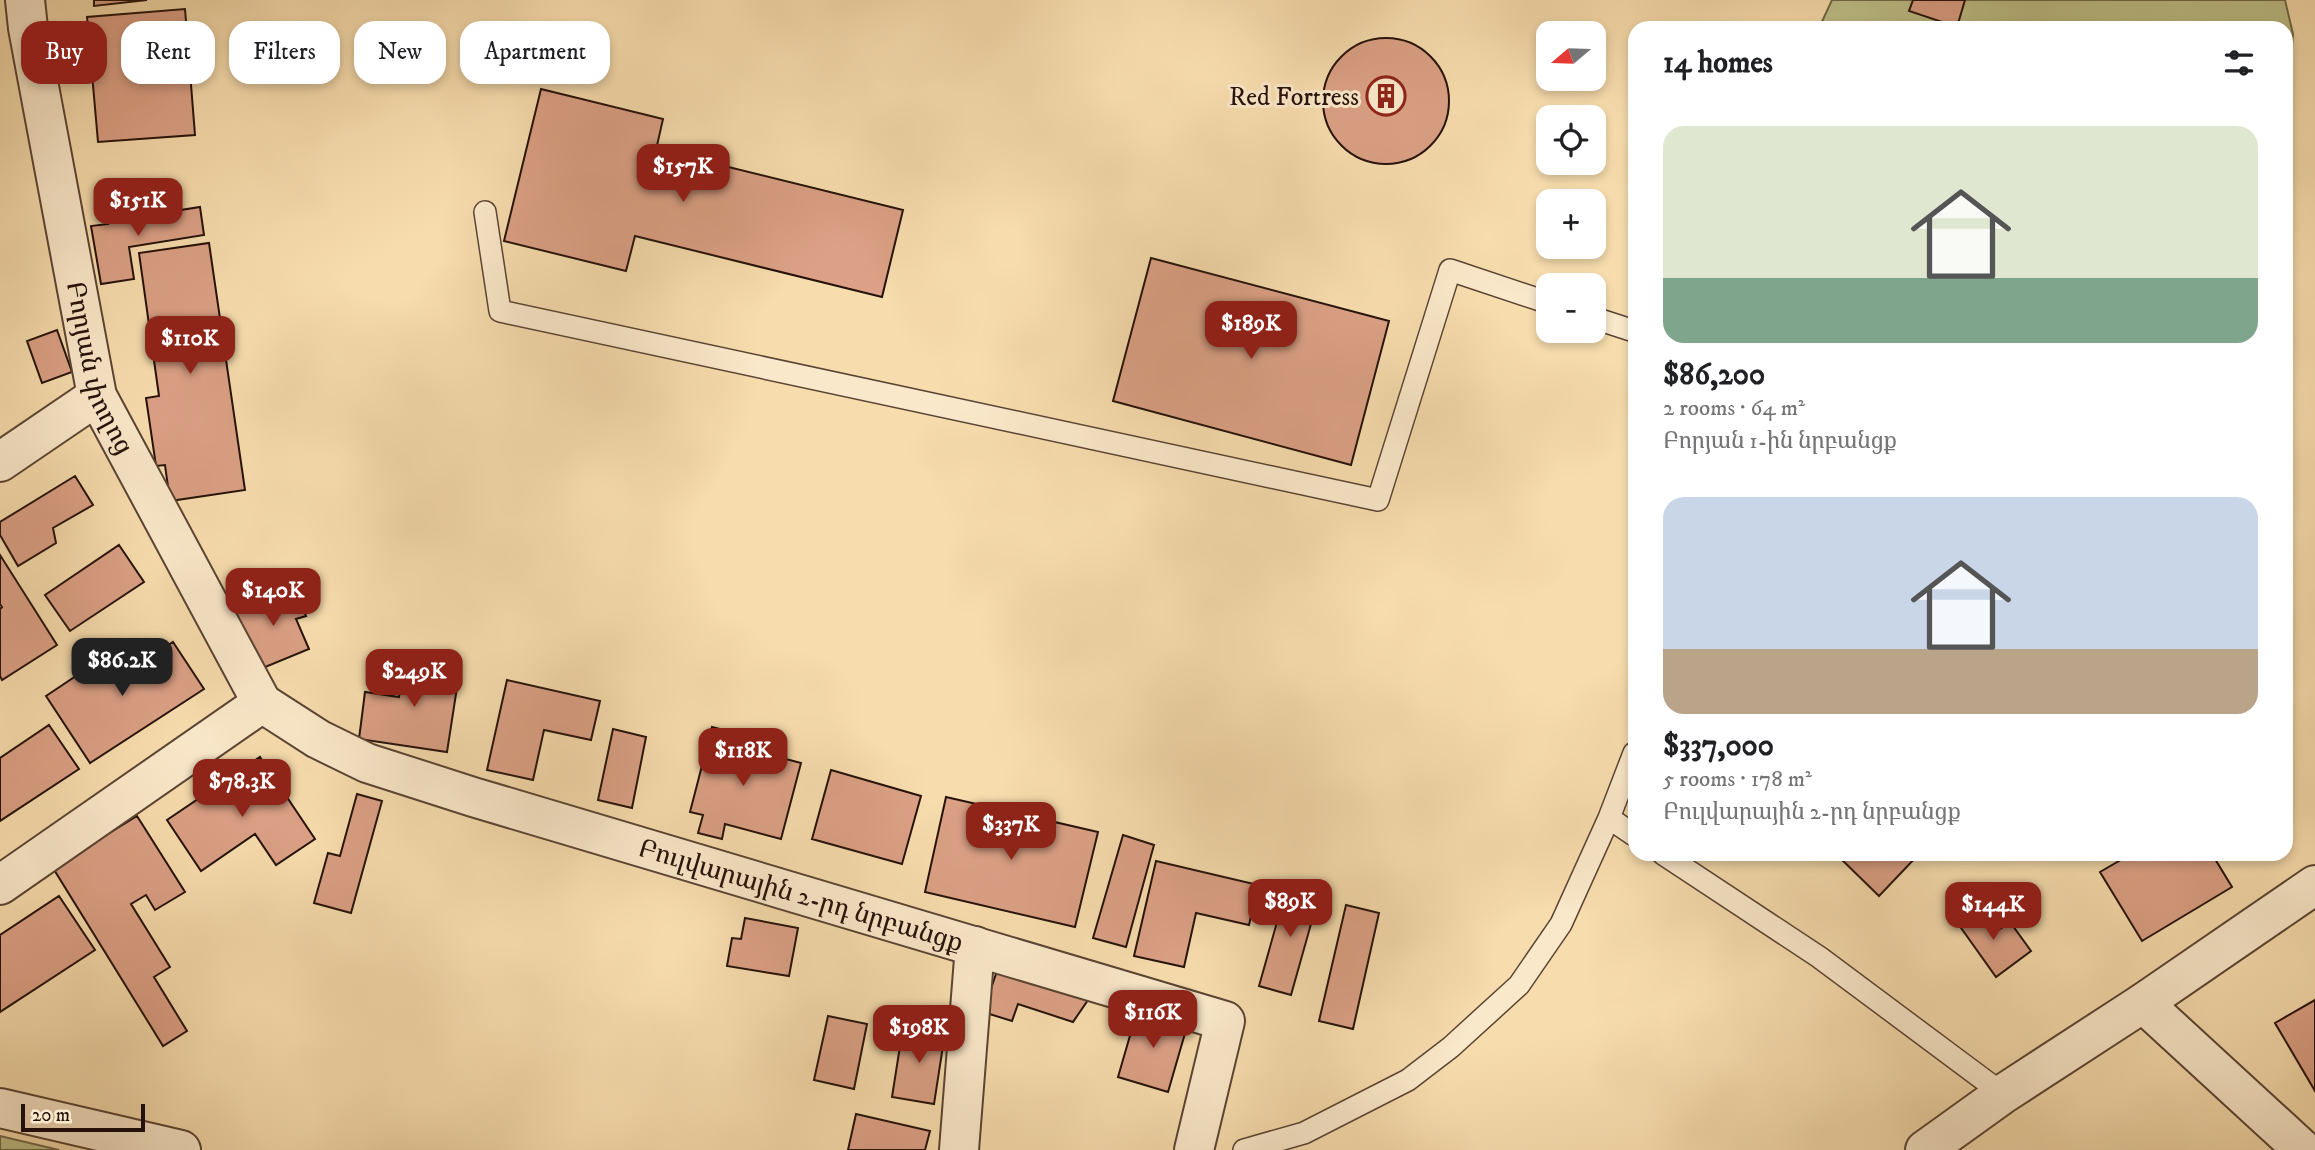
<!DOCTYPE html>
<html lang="en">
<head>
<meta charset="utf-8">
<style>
  body { margin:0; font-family:"IM FELL DW Pica","Noto Serif Armenian",serif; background:#f6f6f6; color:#202124; height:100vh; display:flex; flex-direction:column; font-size:26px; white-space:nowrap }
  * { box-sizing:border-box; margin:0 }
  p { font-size:23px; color:#757577 }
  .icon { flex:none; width:38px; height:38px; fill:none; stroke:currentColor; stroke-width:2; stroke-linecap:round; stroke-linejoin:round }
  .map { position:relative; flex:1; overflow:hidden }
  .details { position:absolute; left:1628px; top:21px; width:665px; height:840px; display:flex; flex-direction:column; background:#fff; border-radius:21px; box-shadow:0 4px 10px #0003 }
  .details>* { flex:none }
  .top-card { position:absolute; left:21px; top:21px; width:665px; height:63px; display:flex; gap:14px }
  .needle { width:46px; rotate:251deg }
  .tools { position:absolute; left:1536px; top:21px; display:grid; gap:14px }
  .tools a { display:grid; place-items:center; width:70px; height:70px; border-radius:14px; background:#fff; box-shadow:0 4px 10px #0003; font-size:35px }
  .scale { position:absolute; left:21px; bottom:18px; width:124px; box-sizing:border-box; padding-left:7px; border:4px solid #25120a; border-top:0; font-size:19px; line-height:24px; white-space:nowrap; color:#25120a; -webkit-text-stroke:5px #fae8ca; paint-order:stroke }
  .price { position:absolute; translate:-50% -60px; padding:0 16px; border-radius:14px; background:#8f2418; color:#fff; font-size:23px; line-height:46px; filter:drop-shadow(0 2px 4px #0008) }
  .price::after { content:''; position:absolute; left:50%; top:42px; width:21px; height:16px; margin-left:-10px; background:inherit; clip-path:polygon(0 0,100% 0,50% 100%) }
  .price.active { background:#222; color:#fff }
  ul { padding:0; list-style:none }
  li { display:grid; align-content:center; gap:14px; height:371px; padding:0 35px }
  li span { display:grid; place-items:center; height:217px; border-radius:21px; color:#555 }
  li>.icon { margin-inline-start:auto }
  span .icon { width:126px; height:126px; fill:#fffc; stroke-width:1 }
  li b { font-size:30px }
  h2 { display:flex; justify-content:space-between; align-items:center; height:84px; padding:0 35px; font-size:30px }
  .chip { padding:0 24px; border-radius:21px; background:#fff; box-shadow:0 4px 10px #0003; font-size:24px; line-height:63px }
  .chip.active { background:#8f2418; color:#fff }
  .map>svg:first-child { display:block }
  .green { fill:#bec089; stroke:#72694a; stroke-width:2 }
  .building { fill:#dba085; stroke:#25120a; stroke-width:2 }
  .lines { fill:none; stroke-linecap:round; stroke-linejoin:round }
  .service-casing { stroke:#5a4433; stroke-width:24 }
  .minor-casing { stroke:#5a4433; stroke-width:42 }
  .tertiary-casing { stroke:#5a4433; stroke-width:42 }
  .service { stroke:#fae8ca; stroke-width:21 }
  .minor { stroke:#fae8ca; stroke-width:38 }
  .tertiary { stroke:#fae8ca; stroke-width:38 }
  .labels { text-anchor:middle; stroke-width:6; stroke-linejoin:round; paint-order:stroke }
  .poi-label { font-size:26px; fill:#25120a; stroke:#fae8ca; text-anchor:end }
  .street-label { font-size:26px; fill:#25120a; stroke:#fae8ca }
</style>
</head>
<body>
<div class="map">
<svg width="2315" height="1150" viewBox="0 0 2315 1150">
  <rect width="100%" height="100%" fill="#f7dcad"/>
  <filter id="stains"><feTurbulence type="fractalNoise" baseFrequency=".00286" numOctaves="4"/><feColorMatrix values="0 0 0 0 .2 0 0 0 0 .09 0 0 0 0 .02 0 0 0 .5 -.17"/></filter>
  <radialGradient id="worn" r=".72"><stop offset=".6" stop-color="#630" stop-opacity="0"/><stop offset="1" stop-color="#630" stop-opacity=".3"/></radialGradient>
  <path class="green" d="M1832,0H2285L2293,34L2286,118V28H1819Z
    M0,1136L59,1150H0Z"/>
  <path class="building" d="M94,0H147L94,6Z
    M1913,0H1965L1957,27L1909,11Z
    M185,9L195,135L98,142L87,17Z
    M1323 101a63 63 0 1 1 126 0a63 63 0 1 1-126 0Z
    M541,89L663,119L651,172L702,185L708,162L903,210L882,297L635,236L626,271L504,241Z
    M200,207L204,235L129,247L134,279L101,284L91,226L108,224L103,212L129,208L130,218Z
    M209,243L245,490L170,501L165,465L156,466L146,398L159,396L139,253Z
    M1151,258L1389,321L1351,465L1113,401Z
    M57,330L72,372L42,383L27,341Z
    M75,476L93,505L53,528L56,543L18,566L0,535V522Z
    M119,545L144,582L70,631L45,595Z
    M0,555L57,645L2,680L0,676V609L2,607L0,604Z
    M294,586L306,616L296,619L309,649L258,670L234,610Z
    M173,642L204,689L90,763L46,696L121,646L135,667Z
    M404,659L460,668L447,752L359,739L365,692L399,697Z
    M507,680L600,701L591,740L544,730L533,780L487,770Z
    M49,725L79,769L0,821V758Z
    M712,727L747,736L744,748L801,763L781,839L725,824L722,839L698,833L703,815L690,812Z
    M613,729L646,737L632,808L598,800Z
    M260,757L315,839L276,865L255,834L201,871L167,820Z
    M831,770L921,796L902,864L812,839Z
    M357,794L382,801L351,913L314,903L328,853L340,856Z
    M946,797L1098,832L1075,927L925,892Z
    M137,816L185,892L155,910L146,895L131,904L170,967L154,977L187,1031L163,1046L53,868Z
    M1123,835L1154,845L1126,947L1093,938Z
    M1836,854H1919L1879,896Z
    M2131,854H2212L2232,887L2142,941L2100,872Z
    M1156,861L1258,885L1249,925L1196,913L1184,967L1134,956Z
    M1288,883L1320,892L1291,995L1259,986Z
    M59,896L95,950L0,1012V935Z
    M1346,905L1379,913L1353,1029L1319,1021Z
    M1971,906L1993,934L2010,922L2031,951L1996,977L1954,918Z
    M745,918L798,928L789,976L727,966L732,938L741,939Z
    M997,971L1088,1000L1073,1022L1018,1004L1012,1021L983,1012Z
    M2315,1000V1091L2275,1023Z
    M1138,1008L1188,1023L1168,1092L1118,1077Z
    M828,1016L867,1024L854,1089L814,1080Z
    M903,1027L945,1033L934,1104L892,1097Z
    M856,1114L930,1131L925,1150H848Z"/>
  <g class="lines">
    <g class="service-casing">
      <path id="service" d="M485,212L500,311L1378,500L1450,270L1549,303
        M1594,318L1634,331
        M1609,818L1634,835
        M1663,854L1819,957L2003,1094
        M1244,1150L1304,1133L1408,1080L1451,1047L1519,985L1561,924L1609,818L1634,753"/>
    </g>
    <g class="minor-casing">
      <g id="minor">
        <path id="s1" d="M25,0L28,28L97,396L262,703L318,739L367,763L473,797L1225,1021L1194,1150"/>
        <path d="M0,462L97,396"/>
        <path d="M0,885L262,703"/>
        <path d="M2143,1003L2303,1150"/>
        <path d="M959,1150L975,946"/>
        <path d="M1925,1150L2003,1094L2143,1003L2315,885"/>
      </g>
    </g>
    <g class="tertiary-casing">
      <path id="tertiary" d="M0,1108L181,1150"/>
    </g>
    <use href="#service" class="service"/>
    <use href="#minor" class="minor"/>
    <use href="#tertiary" class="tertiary"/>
  </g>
  <defs>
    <g id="building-ring" transform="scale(2.0125)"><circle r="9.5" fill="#fae8ca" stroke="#8f2418" stroke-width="1.5"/><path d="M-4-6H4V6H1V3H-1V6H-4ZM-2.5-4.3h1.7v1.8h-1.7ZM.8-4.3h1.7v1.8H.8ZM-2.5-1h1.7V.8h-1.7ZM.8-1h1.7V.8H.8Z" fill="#8f2418"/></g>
  </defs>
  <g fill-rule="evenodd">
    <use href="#building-ring" x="1386" y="96"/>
  </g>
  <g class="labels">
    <g class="poi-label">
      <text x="1359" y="105">Red Fortress</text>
    </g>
    <g class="street-label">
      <text dy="9" stroke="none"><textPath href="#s1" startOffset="376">Բորյան փողոց</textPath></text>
      <text dy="9" stroke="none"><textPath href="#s1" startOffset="1326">Բուլվարային 2-րդ նրբանցք</textPath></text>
    </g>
  </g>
  <rect width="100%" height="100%" filter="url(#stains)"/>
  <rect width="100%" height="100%" fill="url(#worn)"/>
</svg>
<div class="tools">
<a><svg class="needle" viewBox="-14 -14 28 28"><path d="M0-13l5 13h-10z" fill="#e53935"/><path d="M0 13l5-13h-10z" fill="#757577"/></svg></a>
<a><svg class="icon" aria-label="locate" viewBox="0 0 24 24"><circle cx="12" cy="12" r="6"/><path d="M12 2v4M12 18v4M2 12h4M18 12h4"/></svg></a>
<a>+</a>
<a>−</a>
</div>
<div class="scale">20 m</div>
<b class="price" style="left:683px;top:204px">$157K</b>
<b class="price" style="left:138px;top:238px">$151K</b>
<b class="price" style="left:1251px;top:361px">$189K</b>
<b class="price" style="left:190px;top:376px">$110K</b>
<b class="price" style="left:273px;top:628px">$140K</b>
<b class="price active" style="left:122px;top:698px">$86.2K</b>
<b class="price" style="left:414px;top:709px">$249K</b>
<b class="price" style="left:743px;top:788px">$118K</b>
<b class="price" style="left:242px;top:819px">$78.3K</b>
<b class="price" style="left:1011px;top:862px">$337K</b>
<b class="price" style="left:1290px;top:939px">$89K</b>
<b class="price" style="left:1993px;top:942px">$144K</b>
<b class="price" style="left:1153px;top:1050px">$116K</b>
<b class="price" style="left:919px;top:1065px">$198K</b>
<div class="top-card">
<a class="chip active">Buy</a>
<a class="chip">Rent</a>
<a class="chip">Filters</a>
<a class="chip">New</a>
<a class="chip">Apartment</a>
</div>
<section class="details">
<h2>14 homes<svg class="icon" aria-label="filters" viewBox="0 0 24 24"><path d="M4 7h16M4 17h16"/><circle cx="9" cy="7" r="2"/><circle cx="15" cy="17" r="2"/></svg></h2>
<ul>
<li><span style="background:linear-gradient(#dfe7d0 70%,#7fa58c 0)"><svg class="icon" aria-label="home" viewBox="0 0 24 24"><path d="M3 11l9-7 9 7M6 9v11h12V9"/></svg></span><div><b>$86,200</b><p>2 rooms · 64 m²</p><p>Բորյան 1-ին նրբանցք</p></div></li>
<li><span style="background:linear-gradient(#c9d6e8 70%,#b9a48a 0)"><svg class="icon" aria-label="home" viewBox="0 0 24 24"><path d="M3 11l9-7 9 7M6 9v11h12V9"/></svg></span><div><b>$337,000</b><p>5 rooms · 178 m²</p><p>Բուլվարային 2-րդ նրբանցք</p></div></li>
</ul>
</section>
</div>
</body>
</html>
